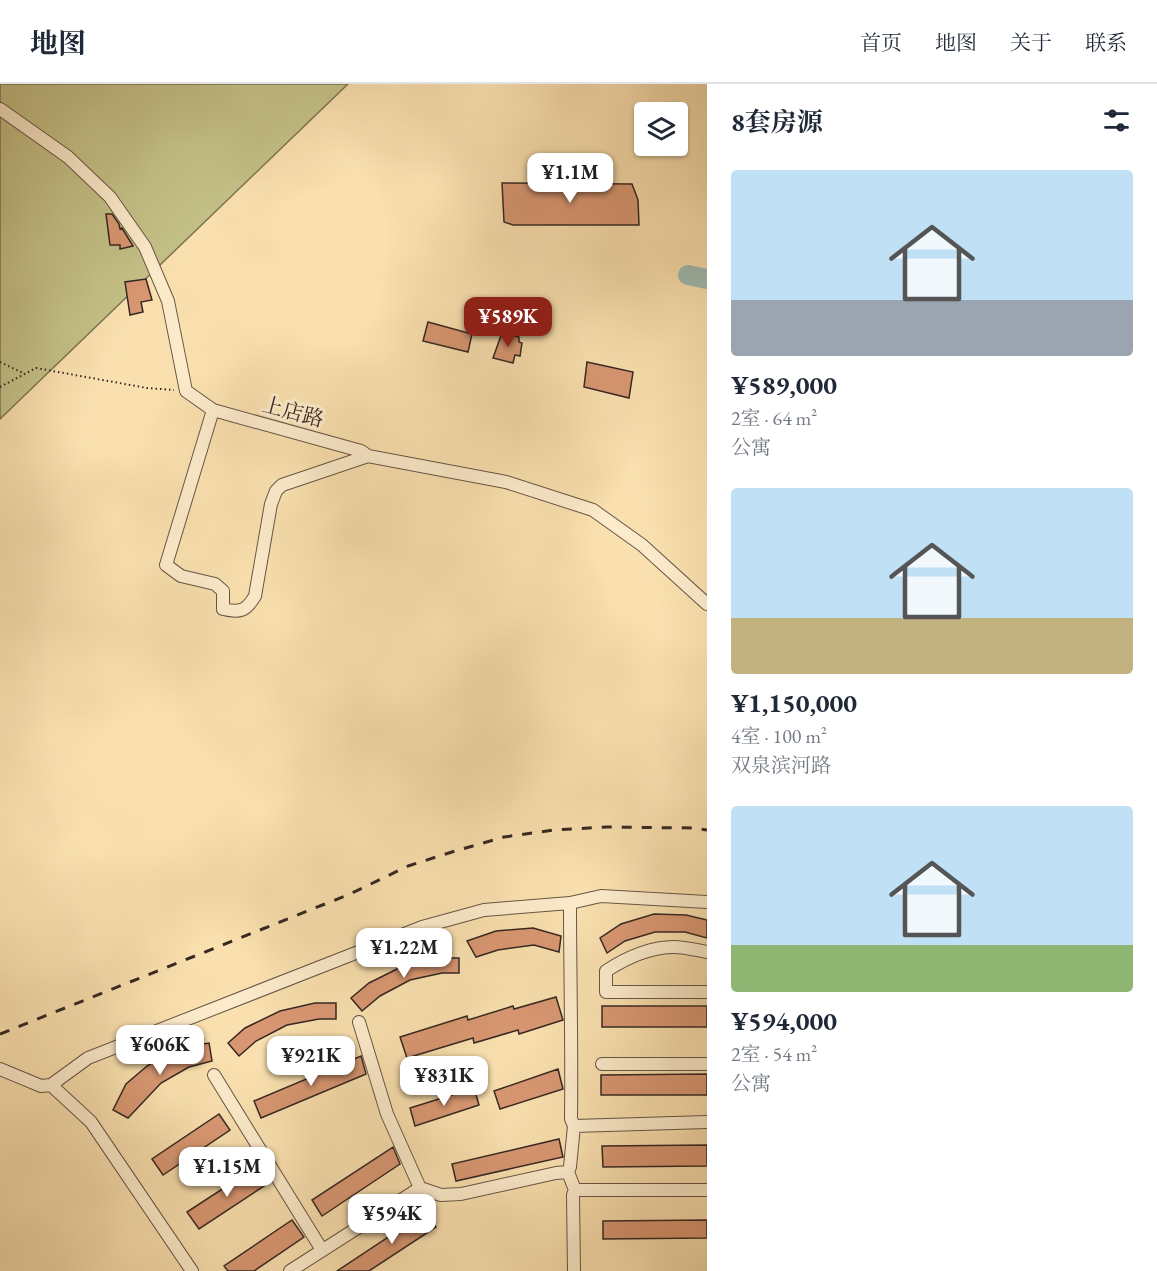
<!DOCTYPE html>
<html lang="zh">
<head>
<meta charset="utf-8">
<style>
  body { margin:0; font-family:"EB Garamond","Noto Serif SC",serif; background:#f2f2f3; color:#1f2937; height:100vh; display:flex; flex-direction:column; font-size:22px; white-space:nowrap }
  * { box-sizing:border-box; margin:0 }
  p { font-size:20px; color:#747a83 }
  .icon { flex:none; width:33px; height:33px; fill:none; stroke:currentColor; stroke-width:2; stroke-linecap:round; stroke-linejoin:round }
  .map { position:relative; flex:1; overflow:hidden }
  .side { display:flex; flex-direction:column; background:#fff; width:450px }
  .side>* { flex:none }
  .tools { position:absolute; left:634px; top:18px; display:grid; gap:12px }
  .tools a { display:grid; place-items:center; width:54px; height:54px; border-radius:6px; background:#fff; box-shadow:0 2px 4px #0004; font-size:30px }
  .price { position:absolute; translate:-50% -51px; padding:0 14px; border-radius:12px; background:#fff; color:#222; font-size:20px; line-height:39px; filter:drop-shadow(0 2px 3px #0008) }
  .price::after { content:''; position:absolute; left:50%; top:36px; width:18px; height:14px; margin-left:-9px; background:inherit; clip-path:polygon(0 0,100% 0,50% 100%) }
  .price.selected { background:#8f2418; color:#fff }
  ul { padding:0; list-style:none }
  li { display:grid; align-content:center; gap:12px; height:318px; padding:0 24px }
  li span { display:grid; place-items:center; height:186px; border-radius:6px; color:#555 }
  li>.icon { margin-inline-start:auto }
  span .icon { width:108px; height:108px; fill:#fffc; stroke-width:1 }
  li b { font-size:26px }
  h2 { display:flex; justify-content:space-between; align-items:center; height:72px; padding:0 24px; font-size:26px }
  header { display:flex; align-items:center; gap:36px; box-sizing:border-box; height:84px; padding:0 30px; background:#fff; border-bottom:2px solid #e0e1e3 }
  header strong { font-size:28px }
  nav { display:flex; gap:33px; margin-inline-start:auto; font-size:21px }
  main { display:flex; flex:1; min-height:0 }
  .map>svg:first-child { display:block }
  .green { fill:#c4c187; stroke:#7c7454; stroke-width:1.5 }
  .lines { fill:none; stroke-linecap:round; stroke-linejoin:round }
  .river { stroke:#9fbcb1; stroke-width:20 }
  .building { fill:#d89772; stroke:#352822; stroke-width:1.5 }
  .minor-casing { stroke:#665645; stroke-width:14 }
  .path { stroke:#352822; stroke-width:2; stroke-dasharray:1.5 3; stroke-linecap:butt }
  .minor { stroke:#fcebcb; stroke-width:12 }
  .rail { stroke:#352822; stroke-width:3; stroke-dasharray:10 10; stroke-linecap:butt }
  .labels { text-anchor:middle; stroke-width:6; stroke-linejoin:round; paint-order:stroke }
  .street-label { font-size:21px; fill:#352822; stroke:#fcebcb }
</style>
</head>
<body>
<header>
<strong>地图</strong>
<nav><a>首页</a><a>地图</a><a>关于</a><a>联系</a></nav>
</header>
<main>
<div class="map">
<svg width="707" height="1187" viewBox="0 0 707 1187">
  <rect width="100%" height="100%" fill="#fae0af"/>
  <filter id="stains"><feTurbulence type="fractalNoise" baseFrequency=".00333" numOctaves="4"/><feColorMatrix values="0 0 0 0 .2 0 0 0 0 .09 0 0 0 0 .02 0 0 0 .5 -.17"/></filter>
  <radialGradient id="worn" r=".72"><stop offset=".6" stop-color="#630" stop-opacity="0"/><stop offset="1" stop-color="#630" stop-opacity=".3"/></radialGradient>
  <path class="green" d="M0,0H348L0,335Z"/>
  <g class="lines">
    <path class="river" d="M688,191L707,195"/>
  </g>
  <path class="building" d="M502,99L632,100L638,116L639,141H513L504,138Z
    M106,130H112L119,140L120,145L122,144L133,162L120,165V161H110Z
    M146,195L152,216L141,218L143,228L130,231L125,198Z
    M428,238L472,250L468,268L423,257Z
    M502,249L519,253V258L522,259L520,272L515,271L513,279L493,274Z
    M587,278L633,288L629,314L584,303Z
    M654,830L686,831L707,836V854L685,848H655L625,857L607,869L600,854L621,840Z
    M533,844L561,852L559,868L534,861L498,866L476,873L467,857L496,847Z
    M439,874H459V889H442L410,896L380,912L362,927L351,914L369,899L403,882Z
    M556,913L563,936L519,950L518,946L474,959L473,954L407,974L400,953L467,932L468,936L513,922L514,925Z
    M315,919H336V935H319L287,941L256,957L239,972L228,959L245,944L280,927Z
    M602,922H707V943H602Z
    M209,959L212,977L189,983L161,999L128,1034L113,1026L126,1000L147,982L177,964Z
    M361,972L366,990L261,1034L254,1017Z
    M558,985L563,1005L500,1025L494,1007Z
    M707,990V1011H601V991Z
    M474,1004L479,1021L415,1042L410,1024Z
    M219,1030L230,1046L163,1091L152,1075Z
    M559,1055L563,1073L456,1097L452,1080Z
    M707,1061V1082L603,1083L602,1062Z
    M393,1063L400,1080L322,1132L312,1116Z
    M256,1083L267,1100L199,1145L187,1128Z
    M426,1128L436,1143L369,1187H337Z
    M292,1136L304,1153L254,1187H228L224,1182Z
    M707,1136V1154L603,1155V1137Z"/>
  <g class="lines">
    <g class="minor-casing">
      <path id="minor" d="M0,25L68,73L110,113L145,163L168,217L186,307L213,326L361,367L368,372L506,398L593,426L642,461L707,520
        M213,326L166,481L181,492L215,500L223,507V525C240,529 246,527 255,512L271,420L276,407L282,401L368,372
        M570,819C570,891 572,963 571,1035L574,1042L570,1083L568,1088L575,1106L573,1111L574,1187
        M707,868C696,866 684,863 674,863C649,863 626,874 606,887V908H707
        M359,938L387,1030L420,1104L441,1111L461,1110L556,1089L568,1088
        M602,980H707
        M0,985L41,1002L51,1001L88,974L422,843L484,826L570,819L601,812L707,818
        M214,991L322,1166
        M51,1001L91,1038L192,1187
        M574,1042L707,1038
        M575,1106H707
        M290,1187L420,1104"/>
    </g>
    <path class="path" d="M0,278L25,290
      M0,303L36,284L147,304L174,306"/>
    <use href="#minor" class="minor"/>
    <path class="rail" d="M0,950L350,810L408,782L455,767L504,753L554,746L607,743L694,744L707,746"/>
  </g>
  <g class="labels">
    <g class="street-label">
      <text transform="translate(293 328) rotate(15)" y="7">上店路</text>
    </g>
  </g>
  <rect width="100%" height="100%" filter="url(#stains)"/>
  <rect width="100%" height="100%" fill="url(#worn)"/>
</svg>
<div class="tools">
<a><svg class="icon" aria-label="layers" viewBox="0 0 24 24"><path d="M12 4l9 5-9 5-9-5zM3 14l9 5 9-5"/></svg></a>
</div>
<b class="price" style="left:570px;top:120px">¥1.1M</b>
<b class="price selected" style="left:508px;top:264px">¥589K</b>
<b class="price" style="left:404px;top:895px">¥1.22M</b>
<b class="price" style="left:160px;top:992px">¥606K</b>
<b class="price" style="left:311px;top:1003px">¥921K</b>
<b class="price" style="left:444px;top:1023px">¥831K</b>
<b class="price" style="left:227px;top:1114px">¥1.15M</b>
<b class="price" style="left:392px;top:1161px">¥594K</b>
</div>
<section class="side">
<h2>8套房源<svg class="icon" aria-label="filters" viewBox="0 0 24 24"><path d="M4 7h16M4 17h16"/><circle cx="9" cy="7" r="2"/><circle cx="15" cy="17" r="2"/></svg></h2>
<ul>
<li><span style="background:linear-gradient(#bfe0f5 70%,#9aa5b1 0)"><svg class="icon" aria-label="home" viewBox="0 0 24 24"><path d="M3 11l9-7 9 7M6 9v11h12V9"/></svg></span><div><b>¥589,000</b><p>2室 · 64 m²</p><p>公寓</p></div></li>
<li><span style="background:linear-gradient(#bfe0f5 70%,#c2b280 0)"><svg class="icon" aria-label="home" viewBox="0 0 24 24"><path d="M3 11l9-7 9 7M6 9v11h12V9"/></svg></span><div><b>¥1,150,000</b><p>4室 · 100 m²</p><p>双泉滨河路</p></div></li>
<li><span style="background:linear-gradient(#bfe0f5 75%,#8fb573 0)"><svg class="icon" aria-label="home" viewBox="0 0 24 24"><path d="M3 11l9-7 9 7M6 9v11h12V9"/></svg></span><div><b>¥594,000</b><p>2室 · 54 m²</p><p>公寓</p></div></li>
</ul>
</section>
</main>
</body>
</html>
